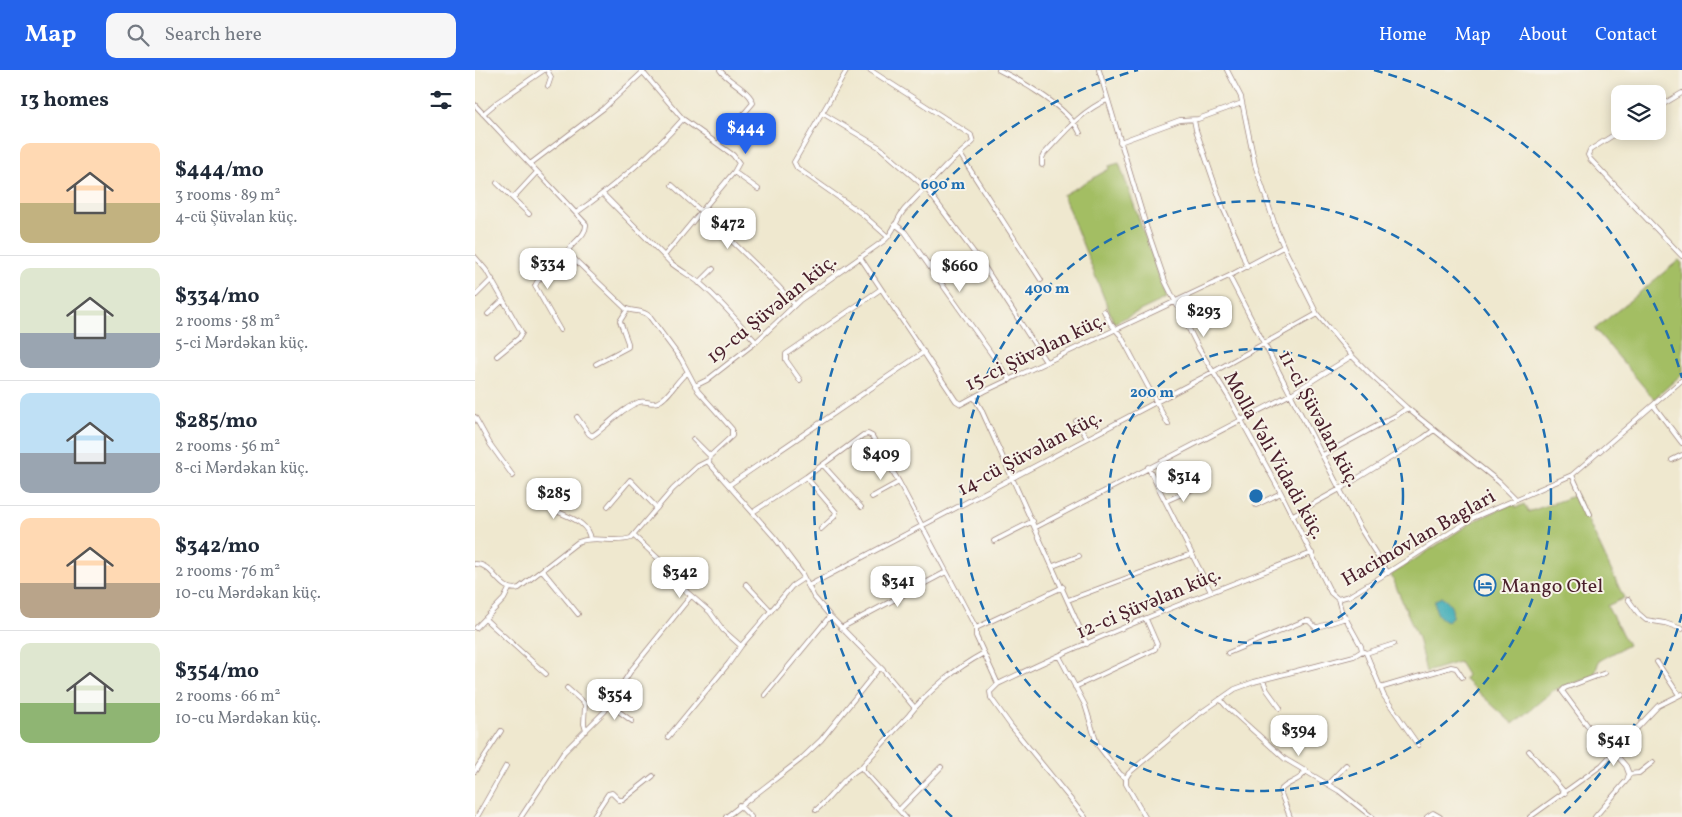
<!DOCTYPE html>
<html lang="en">
<head>
<meta charset="utf-8">
<style>
  body { margin:0; font-family:Vollkorn,serif; background:#f6f6f7; color:#1f2937; height:100vh; display:flex; flex-direction:column; font-size:19px; white-space:nowrap }
  * { box-sizing:border-box; margin:0 }
  p { font-size:16px; color:#747a83 }
  .icon { flex:none; width:28px; height:28px; fill:none; stroke:currentColor; stroke-width:2; stroke-linecap:round; stroke-linejoin:round }
  .map { position:relative; flex:1; overflow:hidden }
  .side { display:flex; flex-direction:column; background:#fff; width:475px }
  .side>* { flex:none }
  .fabs { position:absolute; left:1136px; top:15px; display:grid; gap:10px }
  .fabs a { display:grid; place-items:center; width:55px; height:55px; border-radius:10px; background:#fff; box-shadow:0 2px 12px #0003; font-size:25px }
  .price { position:absolute; translate:-50% -42px; padding:0 11px; border-radius:10px; background:#fff; color:#222; font-size:16px; line-height:32px; filter:drop-shadow(0 1px 2px #0008) }
  .price::after { content:''; position:absolute; left:50%; top:30px; width:15px; height:11px; margin-left:-8px; background:inherit; clip-path:polygon(0 0,100% 0,50% 100%) }
  .price.current { background:#2563eb; color:#fff }
  ul { padding:0; list-style:none }
  li { display:flex; align-items:center; gap:15px; height:125px; padding:0 20px }
  li+li { border-top:1px solid #e0e1e3 }
  li span { display:grid; place-items:center; flex:none; width:140px; height:100px; border-radius:10px; color:#555 }
  li>.icon { margin-inline-start:auto }
  span .icon { width:60px; height:60px; fill:#fffc; stroke-width:1 }
  li b { font-size:21px }
  h2 { display:flex; justify-content:space-between; align-items:center; height:60px; padding:0 20px; font-size:21px }
  header { display:flex; align-items:center; gap:30px; box-sizing:border-box; height:70px; padding:0 25px; background:#2563eb; color:#fff }
  header strong { font-size:24px }
  nav { display:flex; gap:28px; margin-inline-start:auto; font-size:18px }
  .search { width:350px; height:45px; background:#f6f6f7; display:flex; align-items:center; gap:12px; box-sizing:border-box; padding:0 18px; border-radius:10px; color:#747a83; font-size:19px }
  main { display:flex; flex:1; min-height:0 }
  .map>svg:first-child { display:block }
  .green { fill:#a3be64; stroke:#766e48 }
  .water { fill:#3aabb6; stroke:#426570 }
  .lines { fill:none; stroke-linecap:round; stroke-linejoin:round }
  .minor-casing { stroke:#9c847d; stroke-width:5.5 }
  .minor { stroke:#fff; stroke-width:4 }
  .ring { fill:none; stroke:#1f6fb2; stroke-width:2.5; stroke-dasharray:9 6 }
  .labels { text-anchor:middle; stroke-width:4; stroke-linejoin:round; paint-order:stroke }
  .street-label { font-size:20px; fill:#4a1f2b; stroke:#f7f3e8 }
  .poi-label { font-size:20px; fill:#4a1f2b; stroke:#f7f3e8; text-anchor:start }
  .centre { fill:#1f6fb2; stroke:#f7f3e8; stroke-width:2.5 }
  .ring-label { font-size:15px; text-anchor:middle; font-weight:bold; fill:#1f6fb2; stroke:#f7f3e8; stroke-width:4; stroke-linejoin:round; paint-order:stroke }
</style>
</head>
<body>
<header>
<strong>Map</strong>
<div class="search"><svg class="icon" aria-label="search" viewBox="0 0 24 24"><circle cx="10" cy="10" r="6"/><path d="M15 15l6 6"/></svg>Search here</div>
<nav><a>Home</a><a>Map</a><a>About</a><a>Contact</a></nav>
</header>
<main>
<section class="side">
<h2>13 homes<svg class="icon" aria-label="filters" viewBox="0 0 24 24"><path d="M4 7h16M4 17h16"/><circle cx="9" cy="7" r="2"/><circle cx="15" cy="17" r="2"/></svg></h2>
<ul>
<li><span style="background:linear-gradient(#ffd9b3 60%,#c2b280 0)"><svg class="icon" aria-label="home" viewBox="0 0 24 24"><path d="M3 11l9-7 9 7M6 9v11h12V9"/></svg></span><div><b>$444/mo</b><p>3 rooms · 89 m²</p><p>4-cü Şüvəlan küç.</p></div></li>
<li><span style="background:linear-gradient(#dfe7d0 65%,#9aa5b1 0)"><svg class="icon" aria-label="home" viewBox="0 0 24 24"><path d="M3 11l9-7 9 7M6 9v11h12V9"/></svg></span><div><b>$334/mo</b><p>2 rooms · 58 m²</p><p>5-ci Mərdəkan küç.</p></div></li>
<li><span style="background:linear-gradient(#bfe0f5 60%,#9aa5b1 0)"><svg class="icon" aria-label="home" viewBox="0 0 24 24"><path d="M3 11l9-7 9 7M6 9v11h12V9"/></svg></span><div><b>$285/mo</b><p>2 rooms · 56 m²</p><p>8-ci Mərdəkan küç.</p></div></li>
<li><span style="background:linear-gradient(#ffd9b3 65%,#b9a48a 0)"><svg class="icon" aria-label="home" viewBox="0 0 24 24"><path d="M3 11l9-7 9 7M6 9v11h12V9"/></svg></span><div><b>$342/mo</b><p>2 rooms · 76 m²</p><p>10-cu Mərdəkan küç.</p></div></li>
<li><span style="background:linear-gradient(#dfe7d0 60%,#8fb573 0)"><svg class="icon" aria-label="home" viewBox="0 0 24 24"><path d="M3 11l9-7 9 7M6 9v11h12V9"/></svg></span><div><b>$354/mo</b><p>2 rooms · 66 m²</p><p>10-cu Mərdəkan küç.</p></div></li>
</ul>
</section>
<div class="map">
<svg width="1207" height="747" viewBox="0 0 1207 747">
  <rect width="100%" height="100%" fill="#f7f3e8"/>
  <filter id="ink" filterUnits="userSpaceOnUse"><feTurbulence type="fractalNoise" baseFrequency=".02" numOctaves="2"/><feDisplacementMap in="SourceGraphic" scale="10" xChannelSelector="R" yChannelSelector="G"/><feConvolveMatrix kernelMatrix="1 2 1 2 8 2 1 2 1" color-interpolation-filters="sRGB"/></filter>
  <filter id="wash" filterUnits="userSpaceOnUse"><feTurbulence type="fractalNoise" baseFrequency=".0096" numOctaves="4" result="noise"/><feDisplacementMap in="SourceGraphic" scale="20" xChannelSelector="R" yChannelSelector="G"/><feGaussianBlur stdDeviation="1.12" result="paint"/><feColorMatrix in="noise" values="0 0 0 0 0 0 0 0 0 0 0 0 0 0 0 0 0 1.4 0 .05"/><feComposite in="paint" operator="in"/></filter>
  <g filter="url(#wash)">
    <rect width="100%" height="100%" fill="#efe8cf"/>
    <path class="green" d="M644,93L692,228L639,253L588,125L634,99V96Z
      M1204,190L1207,193V304L1179,329L1120,259Z
      M1101,425L1149,528L1132,536L1153,575L1124,591L1119,606L1079,620L1038,654L989,609L992,605L984,592L951,602L943,568L916,505L999,451L1039,433L1041,438L1049,434L1053,442Z"/>
    <path class="water" d="M967,527C974,530 979,539 977,547L972,551C963,548 959,539 960,530Z"/>
  </g>
  <g filter="url(#ink)">
    <g class="lines">
      <g class="minor-casing">
        <path id="minor" d="M72,0L76,7L73,16
          M166,0L208,49L258,85L264,93L259,102L189,186
          M372,0L319,92L322,98L386,143L413,167
          M524,0C548,12 594,38 605,63
          M624,0L672,159L690,211L724,279L753,326L806,423L856,523L863,529
          M752,0L766,27L780,95L802,161L811,182L842,244L877,286L898,307L932,338L1024,412L1041,429
          M0,35L111,154C112,164 100,171 94,179L95,185L150,238C159,243 167,239 174,246L206,289L223,321L257,359V366L235,386L234,393L300,468L327,504L339,527L355,546L408,600L439,637
          M1182,38L1207,23
          M347,43L404,77L451,118L509,196L571,292
          M8,44L21,33L69,0
          M719,50L721,60L748,138L762,169L772,197
          M1145,61L1115,80L1113,85L1115,89L1207,186
          M645,72L705,50L723,49L767,33
          M243,74L278,33C275,20 253,12 245,0
          M485,84L566,210
          M55,94L129,38L170,0
          M567,95V88L569,84C589,63 606,41 632,30
          M259,102L283,119
          M22,113L54,144
          M197,115L227,142L304,217L320,235
          M128,124L196,193C206,201 216,206 226,214C246,231 263,252 281,272
          M38,128L62,102
          M101,143C141,115 176,85 208,49
          M420,154L430,162L535,310
          M0,187L11,200L47,263L44,268L22,286
          M385,187L481,331L486,334L510,321L754,206L808,177
          M754,206L885,458L913,503
          M224,213L238,199
          M1,225L17,209
          M629,241L635,253L646,266L693,354
          M13,244L28,230
          M85,260L60,216L62,212L85,187L94,182
          M121,294L153,277V273L145,251L152,240
          M325,310L311,290V284L406,219
          M220,316L232,310L281,272L325,230L410,170C419,162 421,150 429,140L473,94L498,72L496,65L395,0
          M499,327L506,339L612,574
          M1179,336L1207,373
          M0,347L15,374L38,406
          M102,347L114,364L117,366C134,355 145,339 164,332C171,330 177,335 183,332C194,328 202,309 213,302
          M601,351L612,368
          M218,369L235,386
          M848,385L922,345L932,338
          M1197,390L1207,385
          M348,395L386,437
          M673,397L736,522
          M1097,405L1115,444
          M331,407L361,442L359,447L346,459
          M254,415L449,282
          M73,417L77,422L73,436C87,447 112,448 115,469
          M397,427L424,412
          M691,431L720,418
          M781,435L806,423
          M133,436L155,410L182,438
          M278,442L331,407L388,365L393,364L397,366L424,412L501,558V566L523,614L515,622L516,628L536,656L610,747
          M818,445L865,419L948,368L959,360
          M561,457L816,324L877,286
          M159,466L188,493L212,522L235,542L248,560L266,576
          M519,471L558,451
          M0,494C19,493 24,524 44,518L103,472C120,465 139,474 156,468L198,419L223,396L233,391
          M578,496L604,486
          M67,500L103,544
          M271,514L296,541
          M333,516L738,302L842,244
          M863,529L874,526L904,508L998,448L1097,405L1207,310
          M863,529L866,540L886,576L887,581
          M1153,529L1163,543L1171,550L1190,553L1207,559
          M593,530L716,484
          M10,549L71,604
          M1,558L29,529L34,519
          M366,558L471,502
          M501,558L588,517
          M887,581L891,583L909,626L943,675
          M753,583L829,551H834L840,557H843L871,548
          M891,583L919,574
          M584,586L610,635L622,674L645,704L651,708
          M1182,592L1204,625
          M788,610L792,620L805,638
          M523,614C625,564 731,524 837,483
          M600,617L680,579L682,574L671,549
          M92,618L110,634L109,654L111,661
          M905,618L976,597L981,598L987,607
          M290,625L355,546
          M745,629L751,636L810,689L864,721L897,747
          M135,635L157,651
          M193,667L254,593L266,576L317,516L329,508
          M1054,681L1090,723
          M0,701L26,661
          M1154,704L1164,703L1178,692
          M853,714L871,695
          M264,735L276,747
          M341,740C357,727 369,706 387,697
          M424,740L466,697
          M2,747L31,696
          M46,747L89,682L130,641L157,599L216,526
          M118,747L133,724L137,723L144,730H148L178,706
          M251,747L325,690L346,670L405,597
          M430,747L388,700V695L434,645C453,621 481,598 509,583
          M670,747L651,714V708L654,703L724,644L760,619L779,612L879,586L887,581
          M815,747L805,721C812,711 826,712 831,700
          M952,747L958,743L965,747
          M1055,747L1127,695L1183,636L1207,624
          M1120,747L1152,710L1154,704L1151,696L1143,687L1130,679L1087,621L1090,618L1130,603"/>
      </g>
      <use href="#minor" class="minor"/>
    </g>
  </g>
  <g class="ring">
    <circle cx="781" cy="426" r="147"/>
    <circle cx="781" cy="426" r="295"/>
    <path d="M1207 544A442 442 0 0 1 1085 747M477 747A442 442 0 0 1 663 0M899 0A442 442 0 0 1 1207 308"/>
  </g>
  <defs>
    <g id="hotel-ring" transform="scale(1.125)"><circle r="9.5" fill="#f7f3e8" stroke="#1f6fb2" stroke-width="1.5"/><path d="M-6-4.5h1.5V1H6V5H4.5V3h-9V5H-6ZM-4 0a1.8 1.8 0 1 1 3.6 0ZM.5 0V-2.5h3Q6-2.5 6 0Z" fill="#1f6fb2"/></g>
  </defs>
  <g fill-rule="evenodd">
    <use href="#hotel-ring" x="1010" y="515"/>
  </g>
  <g class="labels">
    <g class="street-label">
      <text transform="translate(296 238) rotate(-39)" y="7">19-cu Şüvəlan küç.</text>
      <text transform="translate(560 281) rotate(-26)" y="7">15-ci Şüvəlan küç.</text>
      <text transform="translate(845 348) rotate(62)" y="7">11-ci Şüvəlan küç.</text>
      <text transform="translate(554 382) rotate(-28)" y="7">14-cü Şüvəlan küç.</text>
      <text transform="translate(800 385) rotate(61)" y="7">Molla Vəli Vidadi küç.</text>
      <text transform="translate(943 467) rotate(-30)" y="7">Hacimovlan Baglari</text>
      <text transform="translate(673 532) rotate(-23)" y="7">12-ci Şüvəlan küç.</text>
    </g>
    <g class="poi-label">
      <text x="1026" y="522">Mango Otel</text>
    </g>
  </g>
  <circle cx="781" cy="426" r="8" class="centre"/>
  <g class="ring-label">
    <text x="468" y="119">600 m</text>
    <text x="572" y="223">400 m</text>
    <text x="677" y="327">200 m</text>
  </g>
</svg>
<div class="fabs">
<a><svg class="icon" aria-label="layers" viewBox="0 0 24 24"><path d="M12 4l9 5-9 5-9-5zM3 14l9 5 9-5"/></svg></a>
</div>
<b class="price current" style="left:271px;top:85px">$444</b>
<b class="price" style="left:253px;top:180px">$472</b>
<b class="price" style="left:73px;top:220px">$334</b>
<b class="price" style="left:485px;top:223px">$660</b>
<b class="price" style="left:729px;top:268px">$293</b>
<b class="price" style="left:406px;top:411px">$409</b>
<b class="price" style="left:709px;top:433px">$314</b>
<b class="price" style="left:79px;top:450px">$285</b>
<b class="price" style="left:205px;top:529px">$342</b>
<b class="price" style="left:423px;top:538px">$341</b>
<b class="price" style="left:140px;top:651px">$354</b>
<b class="price" style="left:824px;top:687px">$394</b>
<b class="price" style="left:1139px;top:697px">$541</b>
</div>
</main>
</body>
</html>
